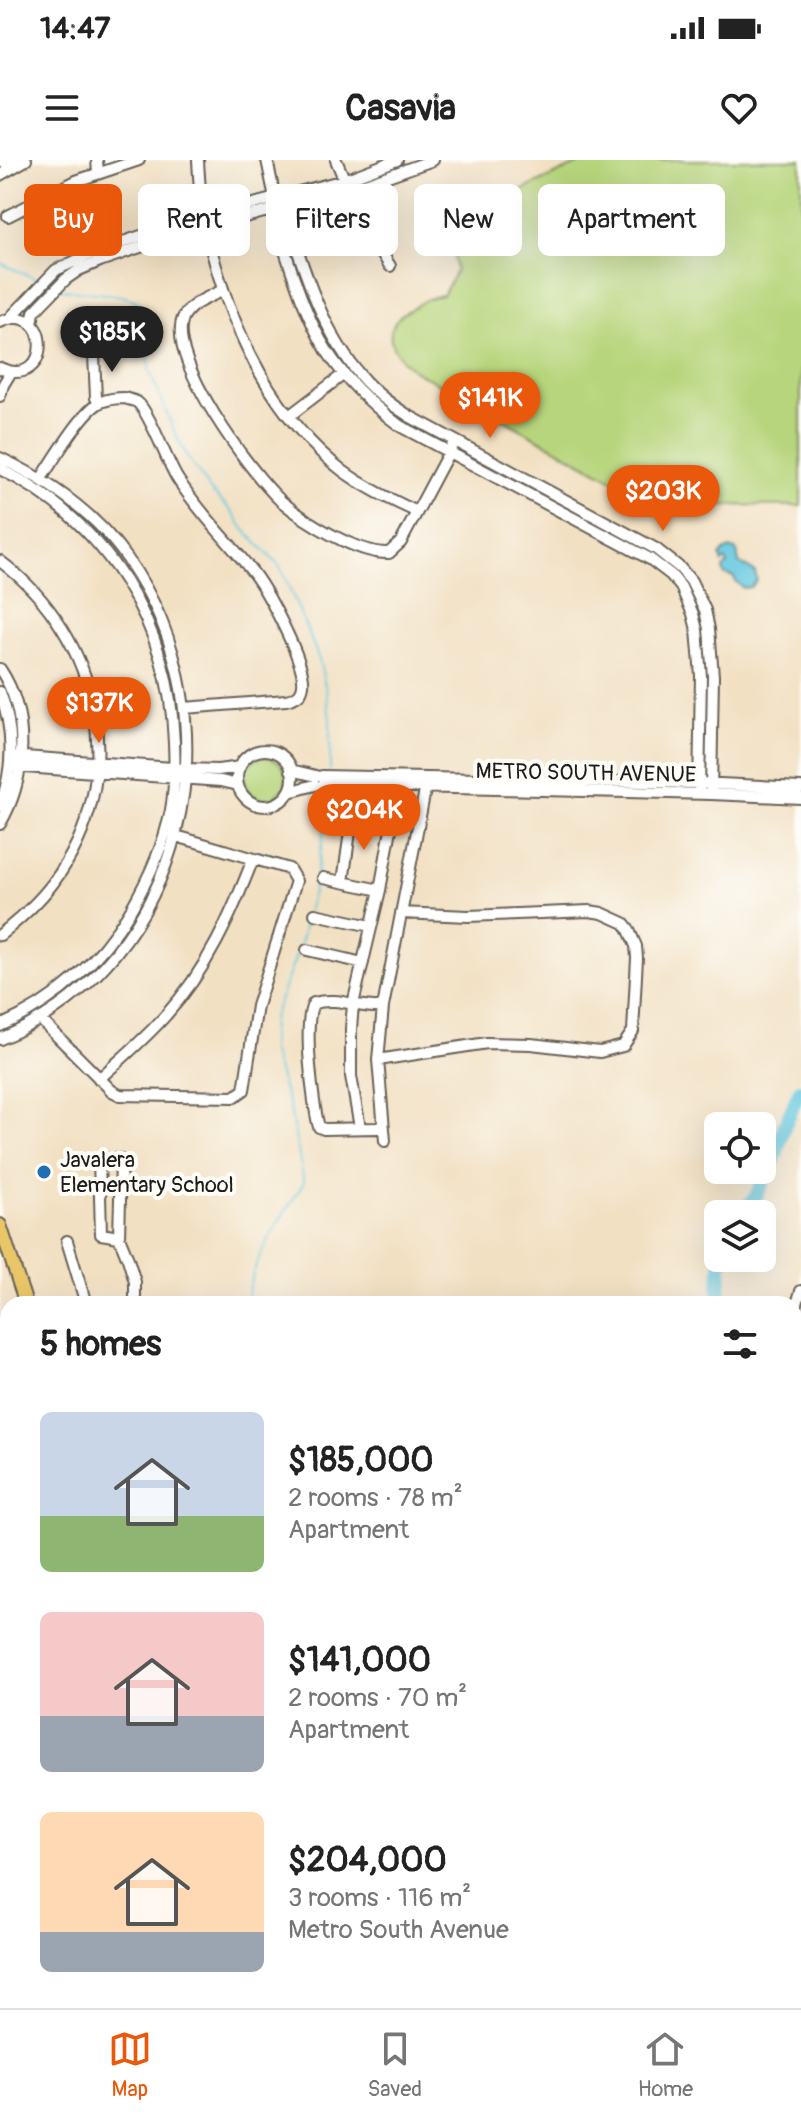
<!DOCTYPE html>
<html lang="en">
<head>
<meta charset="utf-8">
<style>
  body { margin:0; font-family:Pangolin,sans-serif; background:#f2f2f2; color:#222; height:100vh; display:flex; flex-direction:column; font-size:30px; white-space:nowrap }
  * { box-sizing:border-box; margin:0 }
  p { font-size:26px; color:#767676 }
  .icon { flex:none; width:44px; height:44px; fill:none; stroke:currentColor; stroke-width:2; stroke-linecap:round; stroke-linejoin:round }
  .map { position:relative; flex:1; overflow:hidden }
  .drawer { position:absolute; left:0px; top:1136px; width:802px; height:712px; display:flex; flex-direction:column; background:#fff; border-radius:24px 24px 0 0; box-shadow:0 8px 32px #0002 }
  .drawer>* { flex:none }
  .top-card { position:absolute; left:24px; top:24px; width:754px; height:72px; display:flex; gap:16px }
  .fabs { position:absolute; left:704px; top:952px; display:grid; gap:16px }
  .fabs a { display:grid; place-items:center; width:72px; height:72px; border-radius:12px; background:#fff; box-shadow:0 8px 32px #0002; font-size:40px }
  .price { position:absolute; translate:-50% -68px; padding:0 18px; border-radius:28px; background:#ea580c; color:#fff; font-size:26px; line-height:52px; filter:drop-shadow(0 2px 4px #0008) }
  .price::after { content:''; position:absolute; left:50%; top:48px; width:24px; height:18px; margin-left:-12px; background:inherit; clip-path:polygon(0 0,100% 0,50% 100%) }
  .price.current { background:#222; color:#fff }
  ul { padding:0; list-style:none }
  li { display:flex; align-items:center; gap:24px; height:200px; padding:0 40px }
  li span { display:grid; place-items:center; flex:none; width:224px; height:160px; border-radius:12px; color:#555 }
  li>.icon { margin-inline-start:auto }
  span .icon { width:96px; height:96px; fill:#fffc; stroke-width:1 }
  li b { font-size:34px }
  h2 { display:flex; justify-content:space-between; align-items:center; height:96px; padding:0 40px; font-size:34px }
  .chip { padding:0 28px; border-radius:12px; background:#fff; box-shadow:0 8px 32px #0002; font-size:28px; line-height:72px }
  .chip.current { background:#ea580c; color:#fff }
  .status { display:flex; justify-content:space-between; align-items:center; height:56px; padding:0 40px; background:#fff; direction:ltr }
  .status svg { height:22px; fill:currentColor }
  header { display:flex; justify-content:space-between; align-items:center; height:104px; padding:0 40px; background:#fff; font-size:36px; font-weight:700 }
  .tabs { display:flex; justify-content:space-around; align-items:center; height:112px; border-top:2px solid #e0e0e0; background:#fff; font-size:22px; color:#767676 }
  .tabs a { display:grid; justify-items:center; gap:4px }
  .tabs .current { color:#ea580c }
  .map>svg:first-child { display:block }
  .green { fill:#b7d57c; stroke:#6a784c; stroke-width:2 }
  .water { fill:#61c7de; stroke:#3e727d; stroke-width:2 }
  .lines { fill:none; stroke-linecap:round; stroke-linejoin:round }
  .stream { stroke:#61c7de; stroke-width:2 }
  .river { stroke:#61c7de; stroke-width:14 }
  .minor-casing { stroke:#676156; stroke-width:14 }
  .major-casing { stroke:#676156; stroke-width:16 }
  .minor { stroke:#fff; stroke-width:10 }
  .major { stroke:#e9c769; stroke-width:12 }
  .poi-dot { fill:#1f6fb2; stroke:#fdfcf7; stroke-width:3 }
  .labels { text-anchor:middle; stroke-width:8; stroke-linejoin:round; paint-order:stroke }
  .street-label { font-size:22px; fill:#1c1c1c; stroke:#fdfcf7 }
  .poi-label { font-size:22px; fill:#1c1c1c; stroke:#fdfcf7; text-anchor:start }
</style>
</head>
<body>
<div class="status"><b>14:47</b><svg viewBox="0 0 49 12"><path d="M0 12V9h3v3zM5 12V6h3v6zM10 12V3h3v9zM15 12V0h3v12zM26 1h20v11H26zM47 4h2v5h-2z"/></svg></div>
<header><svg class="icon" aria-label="menu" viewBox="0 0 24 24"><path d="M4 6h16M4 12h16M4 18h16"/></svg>Casavia<svg class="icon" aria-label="heart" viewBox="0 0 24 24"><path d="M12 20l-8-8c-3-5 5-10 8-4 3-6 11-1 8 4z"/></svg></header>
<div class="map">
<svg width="801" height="1848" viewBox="0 0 801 1848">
  <rect width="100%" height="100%" fill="#fdfcf7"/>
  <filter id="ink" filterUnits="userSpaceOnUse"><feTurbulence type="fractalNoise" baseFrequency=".0125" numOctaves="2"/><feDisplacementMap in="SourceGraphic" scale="16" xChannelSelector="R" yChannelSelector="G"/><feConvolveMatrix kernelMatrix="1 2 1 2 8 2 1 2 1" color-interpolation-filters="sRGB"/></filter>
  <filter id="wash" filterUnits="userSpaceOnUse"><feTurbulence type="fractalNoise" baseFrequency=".006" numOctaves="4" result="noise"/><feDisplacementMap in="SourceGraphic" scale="32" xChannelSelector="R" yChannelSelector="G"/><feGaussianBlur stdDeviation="1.8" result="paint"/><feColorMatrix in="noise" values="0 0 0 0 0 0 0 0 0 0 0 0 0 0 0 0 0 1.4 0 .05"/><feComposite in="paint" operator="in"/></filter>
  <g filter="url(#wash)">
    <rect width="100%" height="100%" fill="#f2e0c2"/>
    <path class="green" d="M587,0H801V346L694,345L637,333L415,211C401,201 383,183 394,163C398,156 407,151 414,147C424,140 430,137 443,135L456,111L454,97L455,80L463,62L480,50Z
      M244 618a21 21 0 1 1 42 0a21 21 0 1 1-42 0Z"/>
    <path class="water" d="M730,388L737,391L739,403L755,412L757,420L751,427L743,428L736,422L734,417L724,414L723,408L728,404L726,400L722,402L720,396L724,391Z"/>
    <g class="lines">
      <path class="stream" d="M0,103L39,120
        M60,129L123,136L136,141L143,150L148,179L149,210L174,271L186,295L210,330L228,347L244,369L280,407L301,455L319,499L326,530L330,560V610
        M247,1144C249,1100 282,1058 304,1022L290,949L271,890L272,860L299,788L314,727L325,667L328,629
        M406,1840L415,1848"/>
      <path class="river" d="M740,1054L755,1038L775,998L784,967L800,930
        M721,1144L719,1128L722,1098
        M671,1840L676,1848"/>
    </g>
  </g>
  <g filter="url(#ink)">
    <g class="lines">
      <g class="minor-casing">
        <path id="minor" d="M97,0L98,13
          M198,0C199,18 200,37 203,55C204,68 210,82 213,96C235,176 275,259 343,311C366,328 392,340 417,352
          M267,0L275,38L272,51C288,98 301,149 327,191C346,221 372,245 400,266L650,399L671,415L681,427L693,454L697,470L701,516L699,633
          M336,0L363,63L390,106
          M0,2L21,1
          M0,15L26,0
          M275,38L284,48C303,108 322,173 365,221C378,235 393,246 409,256L656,389L680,408L691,421L705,450L709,469L713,516L711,634
          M8,56L76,21L139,0
          M223,130C210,137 190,143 183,158C166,199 251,313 281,341C306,362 357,394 389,393L401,382L452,286
          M10,158L56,110L97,91L167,67L344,20L397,0
          M0,162C53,138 53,232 0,208
          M32,165L34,152L66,119L79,110L100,101L169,77L348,30L433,0
          M94,195L96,238L99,243
          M0,236L3,225L11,212
          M289,256L344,214
          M0,298C49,321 95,353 127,398C240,559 188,802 0,879
          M0,309C107,362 170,465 174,583C175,605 175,628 171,650C164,685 148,720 130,751C99,802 55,842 0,866
          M41,319C53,301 83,250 101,242C108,239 118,238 125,238C127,239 136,241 137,242C149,251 167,302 177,318C199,353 229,381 254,414C268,433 306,503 303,525C302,535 295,538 286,540L184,548
          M0,401C102,477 131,619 53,723C38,743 20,759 0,775
          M0,509C30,554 27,618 0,664
          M0,532C14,569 14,609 0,646
          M237 618a28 28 0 1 1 56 0a28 28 0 1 1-56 0Z
          M11,596L186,609L218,610L240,607
          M10,606L221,621L238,625
          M291,610L316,616
          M322,616L699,623L801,628
          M322,625L711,634L801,638
          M289,632L315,625
          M337,657L393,659
          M323,718L380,730
          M343,722L352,657
          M315,754L371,766
          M307,790L363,803
          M40,859L112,931L120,935L234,937L244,930L257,846L296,721L289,709L176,676
          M378,900L487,883L531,884L600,892L623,886L633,871L637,798L636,786L628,768L624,763L602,753L589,751L468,756L401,753
          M99,919C122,898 146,878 166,855C207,810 231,756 253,699
          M360,968L351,916V869L353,844L380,730L396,641
          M378,968L324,969L319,967C313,947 302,857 314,843C339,836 359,849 383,847
          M385,981L378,900L383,847L426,625
          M119,1077L101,1074L99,999H119L121,1001L119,1077L128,1099L135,1122V1144
          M67,1081L86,1144
          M794,1153L801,1131
          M0,1557H8
          M801,1595L799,1615L801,1617
          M0,1691L8,1742
          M794,1703L801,1711
          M794,1813L801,1821
          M32,1840L34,1848
          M736,1840L763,1848"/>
      </g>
      <g class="major-casing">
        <path id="major" d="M0,1065L26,1144
          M266,1848L267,1840"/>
      </g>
      <use href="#minor" class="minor"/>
      <use href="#major" class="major"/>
    </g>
  </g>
  <circle class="poi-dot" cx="44" cy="1012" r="8"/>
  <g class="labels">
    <g class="street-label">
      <text transform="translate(586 612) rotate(1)" y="8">METRO SOUTH AVENUE</text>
    </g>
    <g class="poi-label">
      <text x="60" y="1007">Javalera<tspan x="60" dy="25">Elementary School</tspan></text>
    </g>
  </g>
</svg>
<div class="fabs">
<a><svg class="icon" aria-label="locate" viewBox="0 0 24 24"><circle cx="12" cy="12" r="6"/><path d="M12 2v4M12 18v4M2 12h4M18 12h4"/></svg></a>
<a><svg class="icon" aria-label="layers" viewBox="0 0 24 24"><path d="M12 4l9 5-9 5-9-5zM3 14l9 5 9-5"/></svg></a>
</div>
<b class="price current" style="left:112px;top:214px">$185K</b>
<b class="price" style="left:490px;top:280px">$141K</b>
<b class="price" style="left:663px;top:373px">$203K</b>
<b class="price" style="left:99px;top:585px">$137K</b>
<b class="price" style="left:364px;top:692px">$204K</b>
<div class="top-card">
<a class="chip current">Buy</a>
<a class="chip">Rent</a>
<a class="chip">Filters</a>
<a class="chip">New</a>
<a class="chip">Apartment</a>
</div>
<section class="drawer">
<h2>5 homes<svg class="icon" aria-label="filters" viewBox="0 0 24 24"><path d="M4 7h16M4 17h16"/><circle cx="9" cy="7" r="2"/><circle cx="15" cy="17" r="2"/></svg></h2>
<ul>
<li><span style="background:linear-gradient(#c9d6e8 65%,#8fb573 0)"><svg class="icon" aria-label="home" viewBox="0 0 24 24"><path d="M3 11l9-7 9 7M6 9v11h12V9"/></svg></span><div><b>$185,000</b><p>2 rooms · 78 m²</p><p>Apartment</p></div></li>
<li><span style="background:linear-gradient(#f6c9c9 65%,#9aa5b1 0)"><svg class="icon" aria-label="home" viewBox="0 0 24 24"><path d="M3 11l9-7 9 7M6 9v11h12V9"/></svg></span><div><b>$141,000</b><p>2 rooms · 70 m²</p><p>Apartment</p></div></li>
<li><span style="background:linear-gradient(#ffd9b3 75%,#9aa5b1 0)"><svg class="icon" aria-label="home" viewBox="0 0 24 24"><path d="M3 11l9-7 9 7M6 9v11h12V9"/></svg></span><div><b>$204,000</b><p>3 rooms · 116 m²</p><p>Metro South Avenue</p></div></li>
</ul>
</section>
</div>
<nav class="tabs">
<a class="current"><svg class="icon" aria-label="map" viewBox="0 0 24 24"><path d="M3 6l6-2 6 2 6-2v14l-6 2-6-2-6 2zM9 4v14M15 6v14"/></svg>Map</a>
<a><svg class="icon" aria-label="saved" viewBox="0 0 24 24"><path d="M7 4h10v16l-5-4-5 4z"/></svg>Saved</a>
<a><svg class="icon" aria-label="home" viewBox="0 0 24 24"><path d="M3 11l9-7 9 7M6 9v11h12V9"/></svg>Home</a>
</nav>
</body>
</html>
